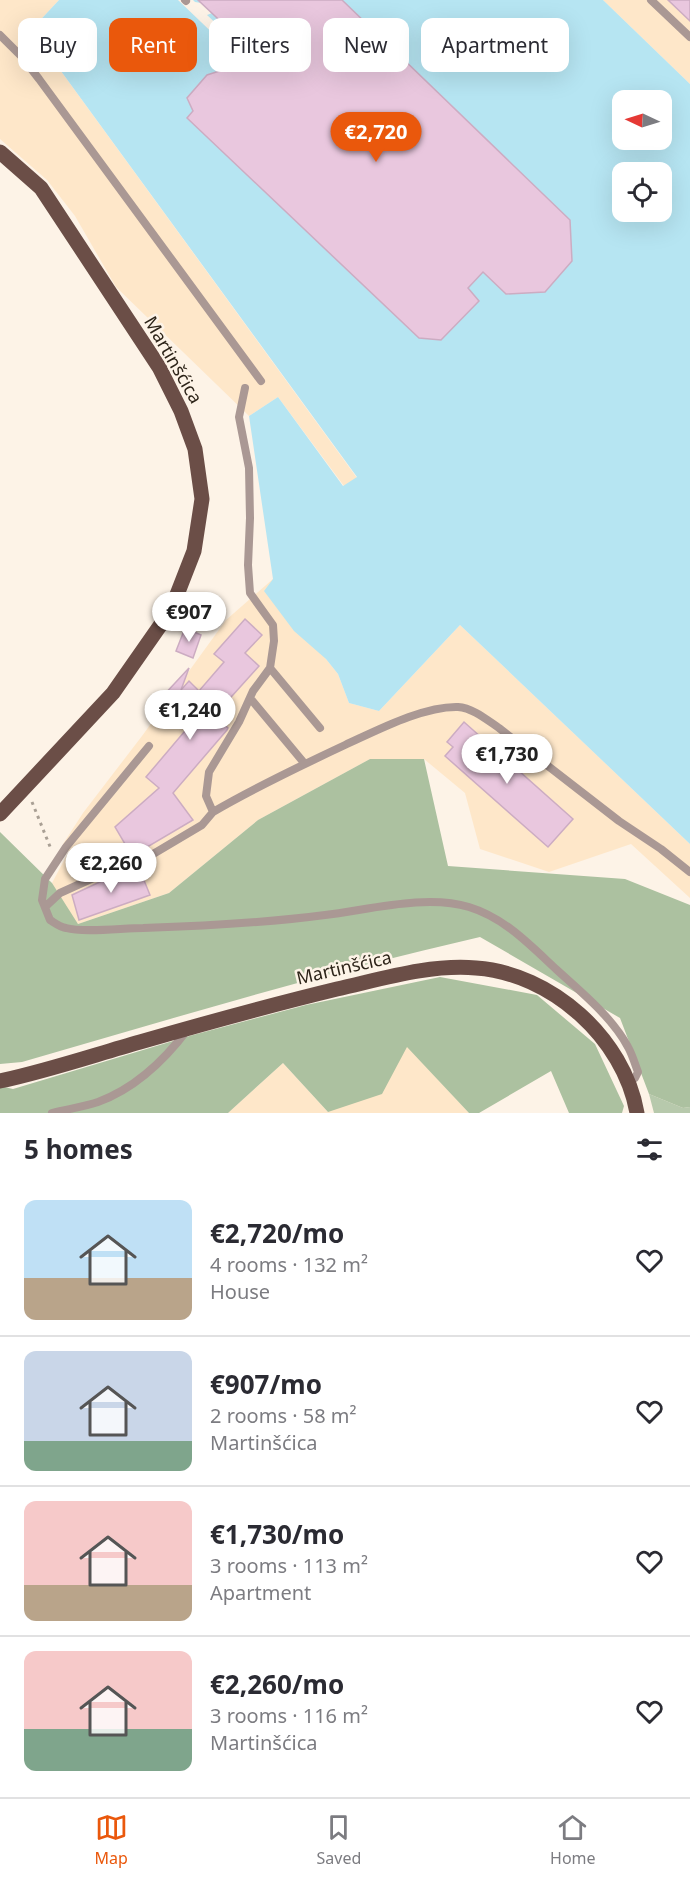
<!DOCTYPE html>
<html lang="en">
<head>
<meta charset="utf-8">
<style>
  body { margin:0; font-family:"Noto Sans",sans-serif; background:#f7f7f7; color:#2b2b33; height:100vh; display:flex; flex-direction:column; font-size:22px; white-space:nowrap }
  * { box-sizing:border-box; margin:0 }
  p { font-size:20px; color:#7c7c81 }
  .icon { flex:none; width:33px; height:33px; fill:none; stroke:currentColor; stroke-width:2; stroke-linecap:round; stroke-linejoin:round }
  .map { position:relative; height:1113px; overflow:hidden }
  .panel { display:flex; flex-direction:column; background:#fff; flex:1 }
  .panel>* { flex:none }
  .guide { position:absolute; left:18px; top:18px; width:654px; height:54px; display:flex; gap:12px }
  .needle { width:39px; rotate:274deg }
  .controls { position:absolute; left:612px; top:90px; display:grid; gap:12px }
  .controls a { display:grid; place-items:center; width:60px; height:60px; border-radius:12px; background:#fff; box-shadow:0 6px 24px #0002; font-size:30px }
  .price { position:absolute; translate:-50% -51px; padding:0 14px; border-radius:21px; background:#fff; color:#222; font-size:20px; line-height:39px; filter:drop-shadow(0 2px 3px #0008) }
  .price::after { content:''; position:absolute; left:50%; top:36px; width:18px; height:14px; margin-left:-9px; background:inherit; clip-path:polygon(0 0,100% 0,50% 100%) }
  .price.active { background:#ea580c; color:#fff }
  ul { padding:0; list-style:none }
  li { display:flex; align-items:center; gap:18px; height:150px; padding:0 24px }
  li+li { border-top:2px solid #e1e1e2 }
  li span { display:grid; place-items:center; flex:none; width:168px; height:120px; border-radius:12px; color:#555 }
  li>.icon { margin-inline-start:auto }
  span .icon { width:72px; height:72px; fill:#fffc; stroke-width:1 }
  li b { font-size:26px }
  h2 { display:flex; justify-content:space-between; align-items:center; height:72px; padding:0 24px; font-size:26px }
  .pill { padding:0 21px; border-radius:12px; background:#fff; box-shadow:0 6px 24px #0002; font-size:21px; line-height:54px }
  .pill.active { background:#ea580c; color:#fff }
  .dock { display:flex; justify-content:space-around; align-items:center; height:84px; border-top:2px solid #e1e1e2; background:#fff; font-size:16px; color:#7c7c81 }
  .dock a { display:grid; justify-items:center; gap:3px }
  .dock .active { color:#ea580c }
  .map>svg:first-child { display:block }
  .built { fill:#fee7c9 }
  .green { fill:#b7c9ac }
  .forest { fill:#acc1a0 }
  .water { fill:#b6e5f2; fill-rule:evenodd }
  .pier { fill:#fdf3e7 }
  .building { fill:#e9c7de; stroke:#ccacc2; stroke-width:1.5 }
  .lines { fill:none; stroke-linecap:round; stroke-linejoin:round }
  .path { stroke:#a99f94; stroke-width:3; stroke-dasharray:3 4.5; stroke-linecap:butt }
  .service { stroke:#aa9894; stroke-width:8 }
  .primary { stroke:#6b4e47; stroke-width:15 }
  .labels { text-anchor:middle; stroke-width:5; stroke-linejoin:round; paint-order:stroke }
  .street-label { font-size:18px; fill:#2d2419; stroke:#fdf3e7 }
</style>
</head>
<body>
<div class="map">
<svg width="690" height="1113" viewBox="0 0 690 1113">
  <rect width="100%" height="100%" fill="#fdf3e7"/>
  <path class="built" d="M0,0H59L31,30L357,478L344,486L278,397L249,416L116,287L75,216L47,180L0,139Z
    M603,0H690V84Z
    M273,579L326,659L338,674L349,703L379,711L460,625L690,844V898L631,844L549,872L480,849L465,793L424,759H370L258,820L169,893L78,924L58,897L52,883L69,851L63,844L83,813L142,736L226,620Z
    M407,1046L469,1113H228L283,1063L328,1112Z"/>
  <path class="green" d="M649,1094L683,1108L690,1107V1113H654Z"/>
  <path class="forest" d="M370,759H424L448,866L625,879L690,905V1107L683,1108L649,1094L620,1018L480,937C326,972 174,1018 22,1062L0,1064V832L52,883L78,924L169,893L258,820Z
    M440,977L537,995L595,1044L624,1106L622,1113H569L551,1071L479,1113H469L407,1047L382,1094L328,1112L283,1063L228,1113H0V1086L13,1089L193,1035L306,1005Z"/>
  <path class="water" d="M59,0H603L690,84V844L460,625L379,711L349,703L338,674L326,659L294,631L264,591L273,579L249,416L278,397L343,486L357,477L31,30ZM622,100H662V140H622ZM622,172H662V212H622Z"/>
  <path class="pier" d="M178,0H193L195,2L201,3L212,13L207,15L236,42L235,66L223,70L224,44Z"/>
  <path class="building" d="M198,0H342L570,220L572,261L545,292L506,294L483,272L468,288L479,301L441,340L419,338L187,118L193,111L187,98L207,75L235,66L251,50Z
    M668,0H690V21Z
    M245,619L262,635L245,653L259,666L214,716L228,728L227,730L173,793L193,820L132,856L115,827L159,788L146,777L190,725L162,697L189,668L181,690L189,681L199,691L224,662L214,654Z
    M185,628L201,635L193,658L176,651Z
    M464,722L573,819L548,847L445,756L453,747L447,742Z
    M139,868L150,895L79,920L72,895L104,880Z"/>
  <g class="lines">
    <path class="path" d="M32,802L51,849"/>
    <path class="service" d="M185,0L186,1
      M651,0L690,37
      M0,35L22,57L39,79L261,381
      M270,668L320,728
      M250,698L305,764
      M149,746L66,847L45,879L42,900L50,920C55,923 60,927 66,928C84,933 123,928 143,928C203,926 265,923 325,915C368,910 426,894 469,907C505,918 530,945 557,970C582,993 612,1017 628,1047C632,1054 635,1064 638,1072L635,1078L628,1081
      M213,812L206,796L209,772L239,722L253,691L270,668L274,641L273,625L250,593L248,565L250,518L249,468L239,417L245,388
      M45,907L60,893L102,874L143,860L202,825L213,812C256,787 300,766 345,745C376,731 423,706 458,707C473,708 487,720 499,728L619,821L661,849L690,872
      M52,1113C67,1109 84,1107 98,1102C136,1088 164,1061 188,1029"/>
    <path class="primary" d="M0,152L41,188L159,367L181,411L195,449L202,499L194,551L171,610L113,693L0,814
      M0,1081C47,1071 94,1055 140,1042C206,1023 271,1005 337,989C382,979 430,964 476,968C551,973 624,1038 637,1113"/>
  </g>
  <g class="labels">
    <g class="street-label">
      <text transform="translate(173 360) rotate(60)" y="6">Martinšćica</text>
      <text transform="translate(344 968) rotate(-13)" y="6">Martinšćica</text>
    </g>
  </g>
</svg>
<div class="controls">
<a><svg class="needle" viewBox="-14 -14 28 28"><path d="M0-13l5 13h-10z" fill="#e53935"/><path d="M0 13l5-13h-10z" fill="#7c7c81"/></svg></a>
<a><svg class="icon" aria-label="locate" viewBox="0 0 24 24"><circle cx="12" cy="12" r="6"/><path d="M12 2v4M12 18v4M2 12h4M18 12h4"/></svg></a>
</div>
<b class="price active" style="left:376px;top:163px">€2,720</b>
<b class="price" style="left:189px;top:643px">€907</b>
<b class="price" style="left:190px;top:741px">€1,240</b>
<b class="price" style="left:507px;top:785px">€1,730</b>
<b class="price" style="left:111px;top:894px">€2,260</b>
<div class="guide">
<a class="pill">Buy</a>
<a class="pill active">Rent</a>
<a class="pill">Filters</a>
<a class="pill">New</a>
<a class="pill">Apartment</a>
</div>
</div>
<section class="panel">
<h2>5 homes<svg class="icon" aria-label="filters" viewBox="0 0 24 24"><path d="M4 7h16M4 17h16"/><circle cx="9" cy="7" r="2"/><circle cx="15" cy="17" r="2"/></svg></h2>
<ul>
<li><span style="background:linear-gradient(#bfe0f5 65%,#b9a48a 0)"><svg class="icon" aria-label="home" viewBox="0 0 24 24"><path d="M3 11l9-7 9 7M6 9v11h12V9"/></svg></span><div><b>€2,720/mo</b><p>4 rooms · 132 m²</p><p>House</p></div><svg class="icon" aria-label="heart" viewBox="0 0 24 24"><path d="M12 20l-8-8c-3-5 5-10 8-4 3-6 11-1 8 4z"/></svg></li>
<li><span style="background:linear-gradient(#c9d6e8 75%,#7fa58c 0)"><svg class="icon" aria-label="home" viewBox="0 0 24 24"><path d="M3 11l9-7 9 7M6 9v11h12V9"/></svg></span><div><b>€907/mo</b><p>2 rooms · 58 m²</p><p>Martinšćica</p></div><svg class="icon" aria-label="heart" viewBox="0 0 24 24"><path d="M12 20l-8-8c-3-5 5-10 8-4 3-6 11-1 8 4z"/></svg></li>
<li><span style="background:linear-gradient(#f6c9c9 70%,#b9a48a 0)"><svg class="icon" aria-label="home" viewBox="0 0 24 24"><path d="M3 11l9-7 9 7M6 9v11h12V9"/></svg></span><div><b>€1,730/mo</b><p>3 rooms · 113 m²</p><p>Apartment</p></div><svg class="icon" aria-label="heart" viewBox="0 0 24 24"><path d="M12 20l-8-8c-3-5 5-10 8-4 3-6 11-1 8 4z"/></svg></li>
<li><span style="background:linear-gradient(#f6c9c9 65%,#7fa58c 0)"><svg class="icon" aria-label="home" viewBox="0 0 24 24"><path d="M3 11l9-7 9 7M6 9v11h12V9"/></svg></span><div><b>€2,260/mo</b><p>3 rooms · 116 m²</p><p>Martinšćica</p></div><svg class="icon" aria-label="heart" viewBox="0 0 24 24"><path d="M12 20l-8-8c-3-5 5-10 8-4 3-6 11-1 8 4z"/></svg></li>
</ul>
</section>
<nav class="dock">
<a class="active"><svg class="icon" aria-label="map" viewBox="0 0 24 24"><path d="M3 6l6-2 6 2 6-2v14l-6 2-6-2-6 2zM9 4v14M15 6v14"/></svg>Map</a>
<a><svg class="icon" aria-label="saved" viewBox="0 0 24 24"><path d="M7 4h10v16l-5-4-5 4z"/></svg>Saved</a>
<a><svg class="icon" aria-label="home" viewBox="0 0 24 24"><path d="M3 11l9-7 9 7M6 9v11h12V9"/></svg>Home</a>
</nav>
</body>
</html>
